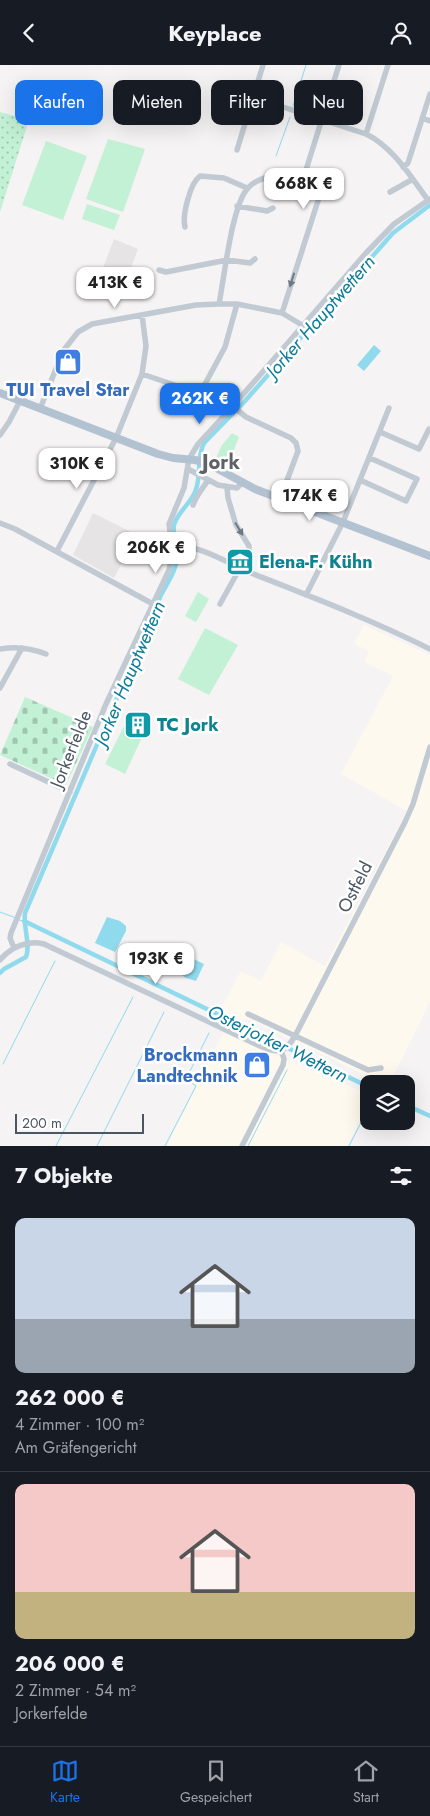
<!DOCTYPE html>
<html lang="de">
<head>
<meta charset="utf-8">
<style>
  body { margin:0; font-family:Jost,sans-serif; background:#20242c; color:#f1f3f6; height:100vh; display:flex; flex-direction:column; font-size:19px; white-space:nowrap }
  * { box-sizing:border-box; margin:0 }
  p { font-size:16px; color:#9ea1a6 }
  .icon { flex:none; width:28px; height:28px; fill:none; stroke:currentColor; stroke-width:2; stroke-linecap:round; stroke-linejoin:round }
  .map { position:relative; height:1081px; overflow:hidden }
  .details { display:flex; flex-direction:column; background:#171b24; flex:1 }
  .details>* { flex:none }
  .top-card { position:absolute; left:15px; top:15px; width:400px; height:45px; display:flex; gap:10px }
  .fabs { position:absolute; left:360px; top:1010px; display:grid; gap:10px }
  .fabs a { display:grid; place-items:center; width:55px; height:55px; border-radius:10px; background:#171b24; box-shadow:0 5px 20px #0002; font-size:25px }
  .scale { position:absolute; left:15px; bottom:12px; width:129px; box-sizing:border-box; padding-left:5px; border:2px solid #4a5661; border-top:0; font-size:14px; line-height:18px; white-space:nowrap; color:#4a5661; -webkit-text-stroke:4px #fff; paint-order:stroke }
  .price { position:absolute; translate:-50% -42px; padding:0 11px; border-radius:10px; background:#fff; color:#222; font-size:16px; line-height:32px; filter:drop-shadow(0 1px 2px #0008) }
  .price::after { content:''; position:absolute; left:50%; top:30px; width:15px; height:11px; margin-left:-8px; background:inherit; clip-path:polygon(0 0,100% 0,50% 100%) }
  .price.active { background:#1a73e8; color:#fff }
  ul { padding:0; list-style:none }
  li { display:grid; align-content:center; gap:10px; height:265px; padding:0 15px }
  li+li { border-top:1px solid #363941 }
  li span { display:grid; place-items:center; height:155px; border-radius:10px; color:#555 }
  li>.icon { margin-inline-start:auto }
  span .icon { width:90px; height:90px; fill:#fffc; stroke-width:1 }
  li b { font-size:21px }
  h2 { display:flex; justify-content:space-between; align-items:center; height:60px; padding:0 15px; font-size:21px }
  .tag { padding:0 18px; border-radius:10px; background:#171b24; box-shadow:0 5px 20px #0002; font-size:18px; line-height:45px }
  .tag.active { background:#1a73e8; color:#fff }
  header { display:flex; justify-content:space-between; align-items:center; height:65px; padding:0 15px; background:#171b24; font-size:22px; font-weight:700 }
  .menu { display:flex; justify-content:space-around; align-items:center; height:70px; border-top:1px solid #363941; background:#171b24; font-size:14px; color:#9ea1a6 }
  .menu a { display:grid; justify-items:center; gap:2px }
  .menu .active { color:#1a73e8 }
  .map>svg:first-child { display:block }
  .commercial { fill:#fdf9ef }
  .education { fill:#e6e4e5 }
  .grass { fill:url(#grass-dots) }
  .cemetery { fill:url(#cemetery-stones) }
  .park { fill:#c3f1d5 }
  .water { fill:#90daee }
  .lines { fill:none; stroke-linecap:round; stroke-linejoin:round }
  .stream { stroke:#90daee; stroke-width:1 }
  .canal { stroke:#90daee; stroke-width:4.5 }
  .minor { stroke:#c1cad2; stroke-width:5.5 }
  .major { stroke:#b3c2d1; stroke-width:8 }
  .oneway { fill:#6e7983 }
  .labels { text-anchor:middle; stroke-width:5; stroke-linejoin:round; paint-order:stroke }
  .shop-label { font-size:18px; font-weight:bold; fill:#366cbe; stroke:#fff }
  .culture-label { font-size:18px; font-weight:bold; fill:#0d838f; stroke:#fff; text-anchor:start }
  .street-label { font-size:18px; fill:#4a5661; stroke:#fff }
  .water-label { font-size:19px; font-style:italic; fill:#0c7c9b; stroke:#fff }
  .quarter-label { font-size:20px; font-weight:bold; fill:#5f6368; stroke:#fff }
</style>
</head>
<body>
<header><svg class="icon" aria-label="back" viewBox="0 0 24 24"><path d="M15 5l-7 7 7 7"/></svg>Keyplace<svg class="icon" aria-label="person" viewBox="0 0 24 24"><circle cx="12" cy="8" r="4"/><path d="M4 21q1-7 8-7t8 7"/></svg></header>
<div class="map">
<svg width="430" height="1081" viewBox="0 0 430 1081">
  <defs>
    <pattern id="grass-dots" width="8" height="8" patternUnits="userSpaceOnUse" patternTransform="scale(1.25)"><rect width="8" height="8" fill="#c3f1d5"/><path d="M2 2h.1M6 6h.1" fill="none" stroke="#a0c6b0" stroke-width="1.8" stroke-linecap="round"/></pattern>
    <pattern id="cemetery-stones" width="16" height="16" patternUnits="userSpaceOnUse" patternTransform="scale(1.25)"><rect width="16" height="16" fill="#c3f1d5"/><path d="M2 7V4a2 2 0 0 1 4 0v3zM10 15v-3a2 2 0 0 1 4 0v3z" fill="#a0c6b0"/></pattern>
  </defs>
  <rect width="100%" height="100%" fill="#f5f3f3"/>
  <path class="commercial" d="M364,560L430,590V937L389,1019H384L246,953L245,956L220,945L241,906L261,916L281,877L325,901L407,746L341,709L393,611L364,597L369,586L354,579Z
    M223,968L369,1029V1038L347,1081H167Z"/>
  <path class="education" d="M114,174L138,184L122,226H115L97,219Z
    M93,448L135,469L133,477L114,513L73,490Z"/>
  <path class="grass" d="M0,47L29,55L0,147Z"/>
  <path class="cemetery" d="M25,632L93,662L66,720L0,690Z"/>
  <path class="park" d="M108,74L145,84L123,147L86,134Z
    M46,76L87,91L63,155L22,140Z
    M87,139L120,150L114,165L82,154Z
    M232,368L239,372L227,402L214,397L222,380Z
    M198,527L209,534L196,557L185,551Z
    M205,563L238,580L209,630L178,614Z
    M124,661L143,670L125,709L105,699Z"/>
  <path class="water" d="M374,280L381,286L364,306L357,300Z
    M107,852L120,856L126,861V866L115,887L95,878Z
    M181,888L204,899L196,916L186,913L173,904Z"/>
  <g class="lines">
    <path class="stream" d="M293,41L306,0
      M276,91L290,52
      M0,847L16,853
      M19,855L24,856
      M3,999L55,896
      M323,1011L324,1009
      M56,1081L133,932
      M97,1081L164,947
      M165,1081L196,1021L186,1014L209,968
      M248,1081L287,1005
      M349,1081L369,1042"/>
    <path class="canal" d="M24,856L369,1022
      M0,908L4,904L26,892C31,879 23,863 25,848L161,530C168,517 178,502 178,487C178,478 172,469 174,460C177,448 190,439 195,427C202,412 196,393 204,378L245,336L393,168L430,140
      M406,1040L430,1051"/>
    <path class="minor" d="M252,32L366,69C393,82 411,112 428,135
      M422,53L430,56
      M366,69L388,0
      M237,85L263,0
      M403,102L408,98L430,29
      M305,108L339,0
      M390,127L413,114
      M237,141L267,146L273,143
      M185,162C182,151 190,118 200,111L224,113L247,123
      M159,205L166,207L227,195L250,198L255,194
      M219,239C224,214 232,139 248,123C258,111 291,105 306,109C313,110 319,112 325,114L282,248
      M237,239L225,282L205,319L246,352L291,373L296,378L298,386L280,434
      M142,309L192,326H197L205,319
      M40,344L63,286L78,267L92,259L196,240L219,239H237L282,248L302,260
      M380,367L419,384L429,364
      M0,370L9,357L20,336
      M188,404L218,420L237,423L243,417
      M360,415L406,436L417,414L370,393
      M227,423L228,433L236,460L249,481V486L241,504
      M193,440C197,429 202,425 208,415
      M0,458L15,464L153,539
      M173,481C199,479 227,498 251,508C312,532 372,555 430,584
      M57,486L116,373L142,309L146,281L142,250
      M306,530L343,457L389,343
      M220,539L240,503
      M0,584C16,581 31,583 46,589
      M0,623L22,583
      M10,699L70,727
      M14,883L10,873L11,868L106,639L169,505L173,488L169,459L184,423L189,394L198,379L233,341L366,188L394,159L430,134
      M0,895C11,882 27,875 44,879L260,981C278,989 285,988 295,971L405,757L413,739L430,682
      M248,949L368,1005L381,1003
      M242,1081L283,1000L284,994L281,985"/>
    <path class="major" d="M0,328L158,389L173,393L195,395L207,398L255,424L430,491"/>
  </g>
  <defs><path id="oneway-solid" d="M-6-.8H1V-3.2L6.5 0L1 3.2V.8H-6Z" transform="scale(1.25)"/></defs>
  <g class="oneway">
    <use href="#oneway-solid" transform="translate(292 215) rotate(107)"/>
    <use href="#oneway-solid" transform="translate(239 464) rotate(59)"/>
  </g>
  <defs>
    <g id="shop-square" transform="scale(1.4375)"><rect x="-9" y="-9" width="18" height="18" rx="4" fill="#3f7fe0" stroke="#fff"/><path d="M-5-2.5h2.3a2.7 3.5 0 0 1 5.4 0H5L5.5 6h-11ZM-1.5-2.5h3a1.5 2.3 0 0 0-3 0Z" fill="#fff"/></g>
    <g id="museum-square" transform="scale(1.4375)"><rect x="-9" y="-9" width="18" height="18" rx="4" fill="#0f9aa8" stroke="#fff"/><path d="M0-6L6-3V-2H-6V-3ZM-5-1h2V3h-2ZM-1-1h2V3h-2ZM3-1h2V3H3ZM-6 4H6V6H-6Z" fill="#fff"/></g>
    <g id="building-square" transform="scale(1.4375)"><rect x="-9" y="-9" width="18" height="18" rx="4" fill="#0f9aa8" stroke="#fff"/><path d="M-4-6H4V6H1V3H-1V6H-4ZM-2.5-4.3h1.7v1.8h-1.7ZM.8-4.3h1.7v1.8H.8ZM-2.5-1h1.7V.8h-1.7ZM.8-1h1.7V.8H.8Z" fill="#fff"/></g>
  </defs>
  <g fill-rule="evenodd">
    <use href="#shop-square" x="68" y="297"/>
    <use href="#museum-square" x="240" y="497"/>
    <use href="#building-square" x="138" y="660"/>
    <use href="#shop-square" x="257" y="1000"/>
  </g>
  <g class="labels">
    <g class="shop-label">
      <text x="68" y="331">TUI Travel Star</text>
      <text x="238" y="996" text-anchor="end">Brockmann<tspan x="238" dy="21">Landtechnik</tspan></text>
    </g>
    <g class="culture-label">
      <text x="259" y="503">Elena-F. Kühn</text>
      <text x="157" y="666">TC Jork</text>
    </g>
    <g class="street-label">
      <text transform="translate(71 684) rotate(-68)" y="6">Jorkerfelde</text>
      <text transform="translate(355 822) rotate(-63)" y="6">Ostfeld</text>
    </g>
    <g class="water-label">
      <text transform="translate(320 251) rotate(-49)" y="7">Jorker Hauptwettern</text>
      <text transform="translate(129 608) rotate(-67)" y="7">Jorker Hauptwettern</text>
      <text transform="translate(278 978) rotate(26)" y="7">Osterjorker Wettern</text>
    </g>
    <g class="quarter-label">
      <text x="221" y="404">Jork</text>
    </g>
  </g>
</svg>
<div class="fabs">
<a><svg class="icon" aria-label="layers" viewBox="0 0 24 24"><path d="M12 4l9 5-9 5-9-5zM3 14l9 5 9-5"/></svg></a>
</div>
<div class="scale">200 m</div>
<b class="price" style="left:304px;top:145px">668K €</b>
<b class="price" style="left:115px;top:244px">413K €</b>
<b class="price active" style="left:200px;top:360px">262K €</b>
<b class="price" style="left:77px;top:425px">310K €</b>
<b class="price" style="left:310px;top:457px">174K €</b>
<b class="price" style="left:156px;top:509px">206K €</b>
<b class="price" style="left:156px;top:920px">193K €</b>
<div class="top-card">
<a class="tag active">Kaufen</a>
<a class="tag">Mieten</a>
<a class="tag">Filter</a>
<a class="tag">Neu</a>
</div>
</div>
<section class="details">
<h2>7 Objekte<svg class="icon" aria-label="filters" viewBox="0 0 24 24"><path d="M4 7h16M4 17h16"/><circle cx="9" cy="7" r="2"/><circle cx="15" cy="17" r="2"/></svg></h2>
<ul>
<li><span style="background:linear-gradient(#c9d6e8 65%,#9aa5b1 0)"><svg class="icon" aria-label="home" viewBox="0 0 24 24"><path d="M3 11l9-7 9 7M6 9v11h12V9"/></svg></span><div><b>262 000 €</b><p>4 Zimmer · 100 m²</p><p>Am Gräfengericht</p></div></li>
<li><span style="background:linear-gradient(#f6c9c9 70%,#c2b280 0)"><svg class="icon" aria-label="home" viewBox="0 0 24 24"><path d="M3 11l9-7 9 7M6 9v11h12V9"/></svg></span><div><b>206 000 €</b><p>2 Zimmer · 54 m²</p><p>Jorkerfelde</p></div></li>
</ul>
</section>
<nav class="menu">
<a class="active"><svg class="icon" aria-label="map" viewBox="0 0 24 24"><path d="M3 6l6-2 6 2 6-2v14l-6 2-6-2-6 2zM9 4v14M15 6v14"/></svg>Karte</a>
<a><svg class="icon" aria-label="saved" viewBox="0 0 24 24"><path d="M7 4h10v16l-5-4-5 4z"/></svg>Gespeichert</a>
<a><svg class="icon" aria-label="home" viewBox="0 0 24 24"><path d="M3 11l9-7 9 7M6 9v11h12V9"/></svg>Start</a>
</nav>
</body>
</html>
